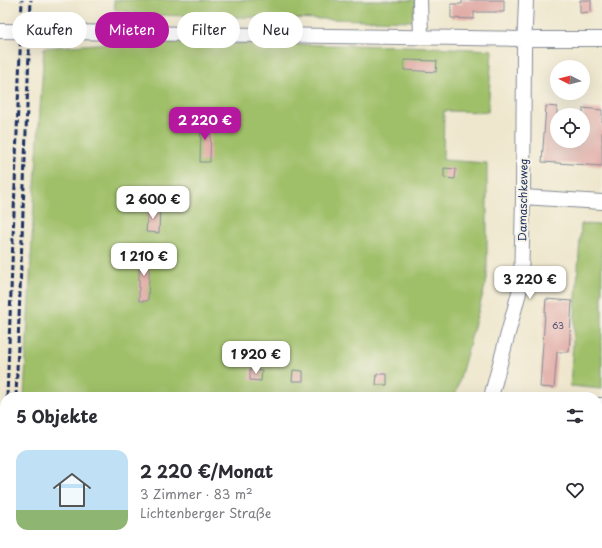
<!DOCTYPE html>
<html lang="de">
<head>
<meta charset="utf-8">
<style>
  body { margin:0; font-family:"Playpen Sans",sans-serif; background:#f7f7f7; color:#2b2b33; height:100vh; display:flex; flex-direction:column; font-size:15px; white-space:nowrap }
  * { box-sizing:border-box; margin:0 }
  p { font-size:13px; color:#7c7c81 }
  .icon { flex:none; width:22px; height:22px; fill:none; stroke:currentColor; stroke-width:2; stroke-linecap:round; stroke-linejoin:round }
  .map { position:relative; flex:1; overflow:hidden }
  .drawer { position:absolute; left:0px; top:392px; width:602px; height:156px; display:flex; flex-direction:column; background:#fff; border-radius:16px 16px 0 0; box-shadow:0 4px 16px #0002 }
  .drawer>* { flex:none }
  .hud { position:absolute; left:12px; top:12px; width:400px; height:36px; display:flex; gap:8px }
  .needle { width:26px; rotate:276deg }
  .controls { position:absolute; left:550px; top:60px; display:grid; gap:8px }
  .controls a { display:grid; place-items:center; width:40px; height:40px; border-radius:50%; background:#fff; box-shadow:0 4px 16px #0002; font-size:20px }
  .price { position:absolute; translate:-50% -34px; padding:0 9px; border-radius:8px; background:#fff; color:#222; font-size:13px; line-height:26px; filter:drop-shadow(0 1px 2px #0008) }
  .price::after { content:''; position:absolute; left:50%; top:24px; width:12px; height:9px; margin-left:-6px; background:inherit; clip-path:polygon(0 0,100% 0,50% 100%) }
  .price.active { background:#b5179e; color:#fff }
  ul { padding:0; list-style:none }
  li { display:flex; align-items:center; gap:12px; height:100px; padding:0 16px }
  li+li { border-top:1px solid #e1e1e2 }
  li span { display:grid; place-items:center; flex:none; width:112px; height:80px; border-radius:12px; color:#555 }
  li>.icon { margin-inline-start:auto }
  span .icon { width:48px; height:48px; fill:#fffc; stroke-width:1 }
  li b { font-size:17px }
  h2 { display:flex; justify-content:space-between; align-items:center; height:48px; padding:0 16px; font-size:17px }
  .chip { padding:0 14px; border-radius:18px; background:#fff; box-shadow:0 4px 16px #0002; font-size:14px; line-height:36px }
  .chip.active { background:#b5179e; color:#fff }
  .map>svg:first-child { display:block }
  .green { fill:#9fbf67; stroke:#5d7762 }
  .building { fill:#e1aaa5 }
  .lines { fill:none; stroke-linecap:round; stroke-linejoin:round }
  .minor-casing { stroke:#858b96; stroke-width:16 }
  .minor { stroke:#fff; stroke-width:14 }
  .rail { stroke:#1b2f5e; stroke-width:3; stroke-dasharray:6 3; stroke-linecap:butt }
  .labels { text-anchor:middle; stroke-width:4; stroke-linejoin:round; paint-order:stroke }
  .number-label { font-size:9px; fill:#4c4e70 }
  .street-label { font-size:11px; fill:#1b2f5e; stroke:#f7f3e8 }
</style>
</head>
<body>
<div class="map">
<svg width="602" height="548" viewBox="0 0 602 548">
  <rect width="100%" height="100%" fill="#f7f3e8"/>
  <filter id="ink" filterUnits="userSpaceOnUse"><feTurbulence type="fractalNoise" baseFrequency=".025" numOctaves="2"/><feDisplacementMap in="SourceGraphic" scale="8" xChannelSelector="R" yChannelSelector="G"/><feConvolveMatrix kernelMatrix="1 2 1 2 8 2 1 2 1" color-interpolation-filters="sRGB"/></filter>
  <filter id="wash" filterUnits="userSpaceOnUse"><feTurbulence type="fractalNoise" baseFrequency=".012" numOctaves="4" result="noise"/><feDisplacementMap in="SourceGraphic" scale="16" xChannelSelector="R" yChannelSelector="G"/><feGaussianBlur stdDeviation="0.9" result="paint"/><feColorMatrix in="noise" values="0 0 0 0 0 0 0 0 0 0 0 0 0 0 0 0 0 1.4 0 .05"/><feComposite in="paint" operator="in"/></filter>
  <g filter="url(#wash)">
    <rect width="100%" height="100%" fill="#efe7cd"/>
    <path class="green" d="M114,0H416L412,21L146,15L115,10Z
      M123,42L407,46L492,50L488,112L444,111L443,160L487,163V279L455,397H24L34,201L44,48Z
      M581,224L602,225V389L570,386Z
      M597,410H602V548H455L456,543H597Z
      M17,543H423L421,548H17Z"/>
    <g id="blocks">
      <path class="building" d="M462,0H504V12H474V19L451,18V4H462Z
        M580,0H591V12L580,13Z
        M404,60L437,61L436,72L404,70Z
        M546,106L557,107V141H583V108L602,110V166L542,162Z
        M201,120L211,121L210,162H200Z
        M444,168L456,169L455,179L444,178Z
        M148,206L160,207L159,233L146,232Z
        M139,254L150,255L148,301H139Z
        M546,299L572,301L569,352H557L554,388L540,387Z
        M250,369L262,370L261,381L250,380Z
        M293,370L303,371V381H292Z
        M377,374H387V385H376Z"/>
    </g>
  </g>
  <g filter="url(#ink)">
    <use href="#blocks" fill-opacity="0" stroke="#858b96" stroke-width="1"/>
    <g class="lines">
      <g class="minor-casing">
        <path id="minor" d="M420,0L421,37
          M0,31L524,39H602
          M523,197L602,202
          M491,397L521,285L523,197L524,51L526,0
          M597,405H602
          M442,548L444,543"/>
      </g>
      <use href="#minor" class="minor"/>
      <path class="rail" d="M7,397L22,0
        M16,397L31,0
        M2,548L5,461
        M10,548L11,543"/>
    </g>
  </g>
  <g class="labels">
    <g class="number-label">
      <text x="558" y="329">63</text>
    </g>
    <g class="street-label">
      <text transform="translate(523 200) rotate(-89)" y="4">Damaschkeweg</text>
    </g>
  </g>
</svg>
<div class="controls">
<a><svg class="needle" viewBox="-14 -14 28 28"><path d="M0-13l5 13h-10z" fill="#e53935"/><path d="M0 13l5-13h-10z" fill="#7c7c81"/></svg></a>
<a><svg class="icon" aria-label="locate" viewBox="0 0 24 24"><circle cx="12" cy="12" r="6"/><path d="M12 2v4M12 18v4M2 12h4M18 12h4"/></svg></a>
</div>
<b class="price active" style="left:205px;top:141px">2 220 €</b>
<b class="price" style="left:153px;top:220px">2 600 €</b>
<b class="price" style="left:144px;top:277px">1 210 €</b>
<b class="price" style="left:530px;top:300px">3 220 €</b>
<b class="price" style="left:256px;top:375px">1 920 €</b>
<div class="hud">
<a class="chip">Kaufen</a>
<a class="chip active">Mieten</a>
<a class="chip">Filter</a>
<a class="chip">Neu</a>
</div>
<section class="drawer">
<h2>5 Objekte<svg class="icon" aria-label="filters" viewBox="0 0 24 24"><path d="M4 7h16M4 17h16"/><circle cx="9" cy="7" r="2"/><circle cx="15" cy="17" r="2"/></svg></h2>
<ul>
<li><span style="background:linear-gradient(#bfe0f5 75%,#8fb573 0)"><svg class="icon" aria-label="home" viewBox="0 0 24 24"><path d="M3 11l9-7 9 7M6 9v11h12V9"/></svg></span><div><b>2 220 €/Monat</b><p>3 Zimmer · 83 m²</p><p>Lichtenberger Straße</p></div><svg class="icon" aria-label="heart" viewBox="0 0 24 24"><path d="M12 20l-8-8c-3-5 5-10 8-4 3-6 11-1 8 4z"/></svg></li>
</ul>
</section>
</div>
</body>
</html>
